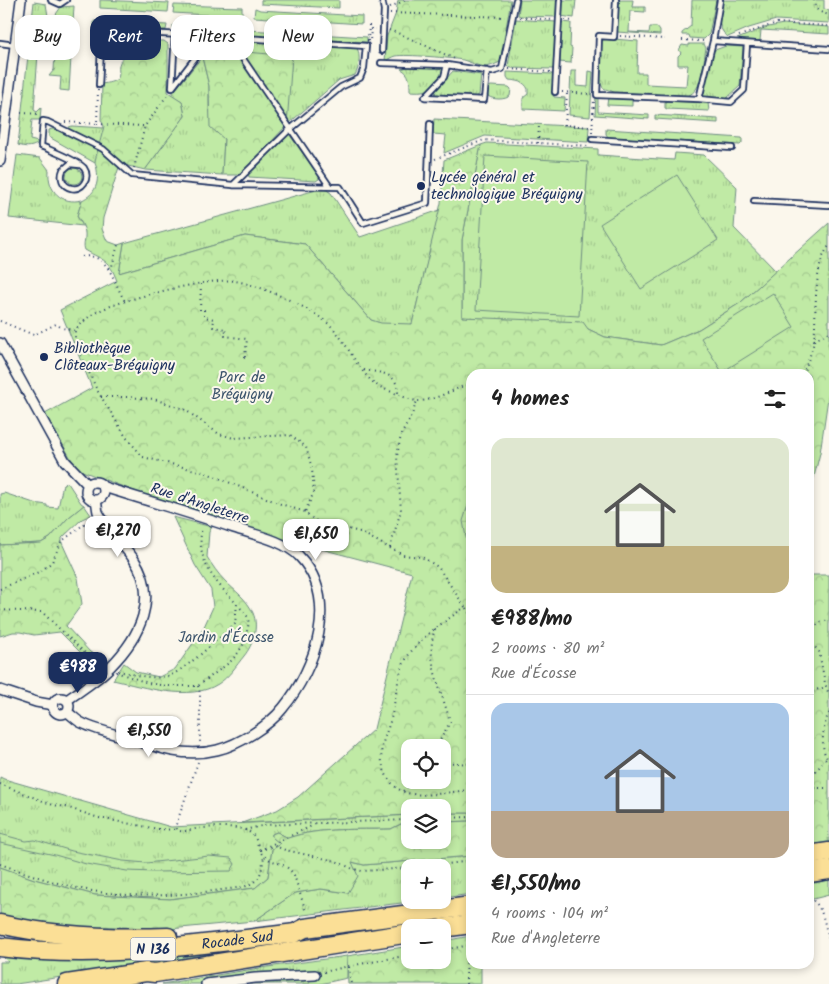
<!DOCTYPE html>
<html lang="en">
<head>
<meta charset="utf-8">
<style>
  body { margin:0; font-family:Kalam,sans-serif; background:#f2f2f2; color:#222; height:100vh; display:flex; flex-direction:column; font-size:19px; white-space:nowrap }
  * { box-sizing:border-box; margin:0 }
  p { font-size:16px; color:#767676 }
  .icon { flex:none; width:28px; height:28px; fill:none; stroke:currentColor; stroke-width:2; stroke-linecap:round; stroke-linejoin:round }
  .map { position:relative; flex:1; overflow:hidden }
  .sheet { position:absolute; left:466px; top:369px; width:348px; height:600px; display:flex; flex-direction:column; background:#fff; border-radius:15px; box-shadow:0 2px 8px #0003 }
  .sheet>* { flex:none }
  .top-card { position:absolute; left:15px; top:15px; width:376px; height:45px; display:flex; gap:10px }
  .tools { position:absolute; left:401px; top:739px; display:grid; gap:10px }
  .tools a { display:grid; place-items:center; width:50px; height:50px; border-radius:10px; background:#fff; box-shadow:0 2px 8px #0003; font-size:25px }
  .price { position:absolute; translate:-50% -42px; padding:0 11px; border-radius:10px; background:#fff; color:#222; font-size:16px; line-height:32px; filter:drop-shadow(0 1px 2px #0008) }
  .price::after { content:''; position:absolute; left:50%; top:30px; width:15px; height:11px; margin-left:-8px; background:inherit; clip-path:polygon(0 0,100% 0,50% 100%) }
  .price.selected { background:#1b2f5e; color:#fff }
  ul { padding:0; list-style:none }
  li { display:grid; align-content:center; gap:10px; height:265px; padding:0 25px }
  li+li { border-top:1px solid #e0e0e0 }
  li span { display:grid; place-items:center; height:155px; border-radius:15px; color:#555 }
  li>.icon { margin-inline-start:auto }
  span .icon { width:90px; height:90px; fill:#fffc; stroke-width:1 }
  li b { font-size:21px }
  h2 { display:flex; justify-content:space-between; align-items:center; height:60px; padding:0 25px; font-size:21px }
  .chip { padding:0 18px; border-radius:15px; background:#fff; box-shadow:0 2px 8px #0003; font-size:18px; line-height:45px }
  .chip.selected { background:#1b2f5e; color:#fff }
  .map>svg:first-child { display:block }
  .grass { fill:url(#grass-tufts); stroke:#6e8c82 }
  .forest { fill:url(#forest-crowns); stroke:#6e8c82; fill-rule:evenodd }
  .wetland { fill:url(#wetland-marsh); stroke:#6e8c82 }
  .garden { fill:#c0eaa5; stroke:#6e8c82 }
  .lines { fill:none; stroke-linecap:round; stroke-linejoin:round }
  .lane-casing { stroke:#1b2f5e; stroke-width:8 }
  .street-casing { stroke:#1b2f5e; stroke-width:12 }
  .highway-casing { stroke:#1b2f5e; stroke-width:21 }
  .path { stroke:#1b2f5e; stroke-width:2; stroke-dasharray:1 4; stroke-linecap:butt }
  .lane { stroke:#fbf7ec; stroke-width:4.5 }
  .street { stroke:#fbf7ec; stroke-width:9 }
  .highway { stroke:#fbdf96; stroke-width:18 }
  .poi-dot { fill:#1b2f5e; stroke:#fbf7ec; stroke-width:2 }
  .labels { text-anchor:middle; stroke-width:4; stroke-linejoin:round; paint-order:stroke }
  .shield { fill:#fbf7ec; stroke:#5e6b89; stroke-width:1 }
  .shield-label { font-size:14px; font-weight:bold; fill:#1b2f5e }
  .poi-label { font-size:15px; fill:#1b2f5e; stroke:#fbf7ec; text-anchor:start }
  .park-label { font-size:15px; fill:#3c546c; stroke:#fbf7ec }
  .street-label { font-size:15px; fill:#1b2f5e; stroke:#fbf7ec }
</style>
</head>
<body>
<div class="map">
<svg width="829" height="984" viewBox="0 0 829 984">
  <defs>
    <pattern id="grass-tufts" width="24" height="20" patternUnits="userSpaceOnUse" patternTransform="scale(1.25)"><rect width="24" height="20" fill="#c0eaa5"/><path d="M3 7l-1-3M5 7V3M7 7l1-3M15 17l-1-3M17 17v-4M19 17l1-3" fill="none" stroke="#a4c990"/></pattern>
    <pattern id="forest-crowns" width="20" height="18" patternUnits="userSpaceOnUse" patternTransform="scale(1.25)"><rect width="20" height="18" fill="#c0eaa5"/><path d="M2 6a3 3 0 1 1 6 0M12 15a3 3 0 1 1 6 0" fill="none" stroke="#a4c990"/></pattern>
    <pattern id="wetland-marsh" width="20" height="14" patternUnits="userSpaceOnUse" patternTransform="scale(1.25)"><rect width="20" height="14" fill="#c0eaa5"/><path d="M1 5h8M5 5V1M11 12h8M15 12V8" fill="none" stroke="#a4c990"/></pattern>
  </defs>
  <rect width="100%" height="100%" fill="#fbf7ec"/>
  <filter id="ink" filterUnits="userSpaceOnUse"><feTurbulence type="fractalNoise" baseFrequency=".02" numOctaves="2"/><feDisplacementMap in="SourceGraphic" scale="10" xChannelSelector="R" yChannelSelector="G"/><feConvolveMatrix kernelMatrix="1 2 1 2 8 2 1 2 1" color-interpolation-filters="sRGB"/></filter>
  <g filter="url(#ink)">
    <path class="grass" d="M100,0L169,3L168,12L100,8Z
      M261,0H339V8L261,4Z
      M520,0H558L557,17L520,16L518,15Z
      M562,0H576L574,18L561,16Z
      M619,0H633L632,7H645V12L630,11L629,32L649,33L650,27H657L660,31V35L617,32Z
      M692,0H716L709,34L704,39L690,38L689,35H682V33L691,26Z
      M723,0H824V9L829,10V23L776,20L749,28L728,37C715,27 720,14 723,0Z
      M34,2L46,4L48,16L40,25L34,110L37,112L41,108L40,120H32L30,140L38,142L37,144C30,148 25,147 18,145Z
      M174,5L242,7V17L173,13Z
      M74,6L69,91L60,90L61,77L49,76L54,70L57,22L54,17L61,7Z
      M255,8L260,10L362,16V24L254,17Z
      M516,19L556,22L554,66L553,69L511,68L508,66Z
      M94,21L167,25L166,30L99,27L98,33H94Z
      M562,22L571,23L570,47L572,48L571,63L559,62L561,24Z
      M783,24L829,27V34L761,30L760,41L735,40L764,28Z
      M173,25L241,29V34L173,31Z
      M247,30L367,37V42L248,35Z
      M600,38L638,41L637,73H646V84L686,86L688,65H678V56L681,53L679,50L682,45L689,46V44H704L706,48C703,63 704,90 687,96L614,92L603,88L599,80Z
      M255,41L357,48C361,56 359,68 355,75L339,80L287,125L244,52L245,45Z
      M726,46L743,47L740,86L726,99L703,97L712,51Z
      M202,57L209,86V110L224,139L222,175L145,170L185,116L182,101L171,95Z
      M413,65L435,66L442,68L443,72L442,75C430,91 428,92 410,91C410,82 410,73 401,69Z
      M453,71L481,75L479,95L475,97L435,95L436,90Z
      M571,71H576V86L588,87L589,71L593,72L590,117L569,115Z
      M507,72L552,74L553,76V92L554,97L565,98L564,111L523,109V98L528,94V89C524,81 518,81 509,80L507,77Z
      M491,86L509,87L511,89L510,96C505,100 493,100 488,96L487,88Z
      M596,96H598V112L649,115V119L595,115Z
      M608,97L632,99V106L607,105Z
      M667,101L708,103L709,111L667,109L665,108V102Z
      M655,115L718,119V123L655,119Z
      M434,119L589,127L588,142L485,136L444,153L446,135L433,134Z
      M72,126L104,128L100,144L70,130L69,127Z
      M52,129H57L99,150L95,163L49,137V130Z
      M606,129L742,138V143L740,145L608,137L606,134Z
      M289,134L319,176V179L316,181L249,177L248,172L287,135Z
      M487,143L598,149V155L674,160L675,153L704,155L737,187L734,228L776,271L740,303L699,329L661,345L605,337L588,329L462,317V240L481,145Z
      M17,155L40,158L49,170C47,191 62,205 82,200L77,216L83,226L9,218Z
      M66 176a8 8 0 1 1 16 0a8 8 0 1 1-16 0Z
      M320,189H325L331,193L360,237L440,210L412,324L393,328L371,320L305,244L245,236L119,273L124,243Z
      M68,483L81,503L84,505L68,518L50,538L41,543L0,545V494L4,493L34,503L47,505V507L58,508L63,484Z
      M0,777L4,779L171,827L410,815V823L401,824L391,829C358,830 320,827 288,838L277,832L272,834V837L281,844L272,850L268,877L255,888L170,899L95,895L34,879L0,867Z
      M442,813H471V821L443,822Z
      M471,856V894L443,898L442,868H410V900H426L254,921L295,893L321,889L348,893L352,862L364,865Z
      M829,880V895L809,900V884Z
      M269,945L16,984H0V962H8L0,954Z
      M347,956V978L320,984H162L260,968Z"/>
    <path class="forest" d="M398,0H511L500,62C482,71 480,65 463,60C451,58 407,54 395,56C392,57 388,59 385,61L387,36L396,13Z
      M136,41H164L168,44V92L182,101L185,116L145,170L120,164L103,218L102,229L107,241L118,245L124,243L119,273L245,236L305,244L371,320L381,323L412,324L441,203L444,160L481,145L462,240V317L583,322L588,329L605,337L661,345L699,329L740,303L829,223V391L820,453L812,485L809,488V374H471V813H443L442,808H410V815L242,823L277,810L298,797L374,729L412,573L204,518L77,469L45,414L92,388L60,310L117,281C109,259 104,261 85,250C83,245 85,242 85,237C86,229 81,222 77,216L82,200C95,194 99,184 97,170C97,167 95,165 95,162C95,159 103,131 104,126L101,120L102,84C107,83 115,82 118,78C120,74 118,70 119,65C121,57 130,47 136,41ZM410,748H442V780H410Z
      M212,49L292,56L287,125L243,172L237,175H222L224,139L210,127L209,86L202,57L208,51Z
      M84,505L91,515L82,519L62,538V543L78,578L82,604L66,626L90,652L108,664L102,668L87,659L60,632L34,635L20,632H13L0,636V545L41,543L50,538L68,518Z
      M173,517L212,527L209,532L207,557C212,565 218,574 225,581C235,591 247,599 253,613C259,627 253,645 244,656C236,666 229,677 218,684C190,702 144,687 113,680L124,663L136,672L159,677L175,669L203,629L213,607L211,590L195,565Z
      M809,575H829V843L809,845Z
      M471,821V856L364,865L352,862L358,876L348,893L321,889L295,893L254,921L170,929L125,930L56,927L0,917V867L34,879L95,895L170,899L255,888L268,877L272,849L280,844L272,837V834L277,832L288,838C320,827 358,830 391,829L401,824L410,823V840H442L443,822Z
      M471,936V964H481V984H348L347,956L410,946V960H442L443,941Z"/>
    <path class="wetland" d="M471,496V557L469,553L463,521Z
      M0,834L26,841L35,840L72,851L123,861L146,863L209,856L231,858L235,864L231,871L154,872L127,871L86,864L55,855L0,843Z"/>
    <path class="garden" d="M485,156L588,162L579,316L476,310Z
      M677,175L718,240L641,289L600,224Z
      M773,293L794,327L722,372L701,338Z"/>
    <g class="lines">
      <g class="lane-casing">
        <path id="lane" d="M51,0L60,4L66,0
          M616,0L614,37L599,36L597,95L699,99L713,41L720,0
          M175,34L172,88L212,36
          M238,38L239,53L330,187
          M713,41L829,49
          M0,43L15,45
          M382,51L384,10L382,0
          M381,63L447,65L492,72L502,69L516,0
          M99,85L102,31L243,38L366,46L364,68L360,78L341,87L287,132L233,185
          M555,92L560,0
          M425,97L484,100L487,71
          M425,97L444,77L447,65
          M699,99L731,102L744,90L747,44
          M592,139L732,148
          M80,165L70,164L63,170C60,177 62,186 71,188C82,191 91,178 84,168C77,160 52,151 41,146L43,121L48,122L103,149L132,175L233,185L340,187L363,223L427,203L430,124
          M754,201L829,205"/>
      </g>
      <g class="street-casing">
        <path id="street" d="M0,161L21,0
          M0,343L65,461L88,485
          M86 491a9 9 0 1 1 18 0a9 9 0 1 1-18 0Z
          M0,690L36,702L53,705
          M53 706a8 8 0 1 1 16 0a8 8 0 1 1-16 0Z
          M67,700C81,690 98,680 110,667C140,637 160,597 133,558C125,547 102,522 98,512C97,508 97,504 96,500
          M67,712C72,715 77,721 82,723C96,730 114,734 129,738C158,748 185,758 217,750C238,745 269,726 283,708C316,668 340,599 299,556C283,540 255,535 234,528C191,513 147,501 104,487
          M206,984L255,978L315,975"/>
      </g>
      <g class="highway-casing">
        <g id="highway">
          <path d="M809,855L829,852"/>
          <path d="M809,873L829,870"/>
          <path d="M0,924C56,937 111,939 168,937"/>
          <path d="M442,928L471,924"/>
          <path id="s1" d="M0,947C99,960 197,945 295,933L305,928L471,906"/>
          <path d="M67,984L146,972L155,973L410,933"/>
        </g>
      </g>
      <path class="path" d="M814,0C814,11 820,12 829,15
        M390,7L406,0
        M390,13L505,17
        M520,17L553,20
        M565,20L573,21
        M369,25L368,41H370L371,29H376
        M389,30L400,34L455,59
        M620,36L665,39
        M739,36L777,23L829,26
        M682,40L705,41
        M509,69L550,72
        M562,92L590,94
        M21,113L41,114
        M65,122L97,124L98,90
        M97,124L144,126
        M563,125L592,127
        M565,125L567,93
        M592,133L594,100
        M538,143L539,125
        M435,159L484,140L589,146
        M134,168L145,126L168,94
        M82,257C109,251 114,285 125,301
        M108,268L112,266L118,245
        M201,284L200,310H204V317L214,319L213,327L226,329L225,336L247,339L245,357L249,358
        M0,321L34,335L56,324L62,328L75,330
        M814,340L829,333
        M364,370C381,373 398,372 398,394
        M803,374C807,363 812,352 814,341C817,315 812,268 829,246
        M471,383C457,388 432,402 417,401C411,400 404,397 399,395C392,392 384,389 378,386C358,373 348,343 331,326C312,308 261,285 235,281C211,277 117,300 95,313C87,317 82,324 75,330V342L97,390L126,437L143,457L207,473L278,503L305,512L314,520L360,532L403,555L422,557L438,567L465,607C446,621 424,634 410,653C397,670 397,694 392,714C390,725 384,736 382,747C379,762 386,782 400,790C417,800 451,791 471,790
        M101,397H126L154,399L184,409L219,434L234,438L290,435L306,447L312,469L314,492L305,512
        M390,548L401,510L397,456L401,435L411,417L417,401
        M0,589L41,571L52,562L61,542L92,518
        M466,608L471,616
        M0,610L42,612L87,655L101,663
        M809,619L813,627
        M435,629C424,659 443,693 450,722L436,748
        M809,632L821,622L829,620
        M809,640L819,652L825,683L829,695
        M118,671C133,674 149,679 164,677C182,675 219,637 235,624L237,604C215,582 195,560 202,527
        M116,672L148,683L167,686H198L230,662L238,653L244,643L249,623L247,616L238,605
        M198,686L200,693V743
        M809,695L815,690L826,687
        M829,713C823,724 819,752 829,760
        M198,762L176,825L177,830C183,833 188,830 195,829C210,827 241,824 252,834C258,839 257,849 263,855C272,864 285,861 294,875L306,912
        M442,762L471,764
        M809,779L826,759
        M0,784L53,805L66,807L99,818L158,829L177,830
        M809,788H829
        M403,791L416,780
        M442,818L471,817
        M245,830L264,825L410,820
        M264,848L314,825
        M260,850L275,846L285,850L336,861L353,869L362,871L410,868
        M0,864C35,876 70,889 107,893C153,899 199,893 244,887C262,880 261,873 264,856
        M415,868L471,861
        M809,898C824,905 824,926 829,939
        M442,950L471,945
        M349,967L351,984
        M324,972L349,966L410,955
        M466,984L467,946"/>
      <use href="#lane" class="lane"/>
      <use href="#street" class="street"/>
      <use href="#highway" class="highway"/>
    </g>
  </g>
  <g class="poi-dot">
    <circle cx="421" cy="186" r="5"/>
    <circle cx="44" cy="357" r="5"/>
  </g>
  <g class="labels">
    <rect class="shield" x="130.5" y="937.5" width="45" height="23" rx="4"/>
    <g class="shield-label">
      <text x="153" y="954">N 136</text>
    </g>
    <g class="poi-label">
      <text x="431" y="182">Lycée général et<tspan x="431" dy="17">technologique Bréquigny</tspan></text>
      <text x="54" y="353">Bibliothèque<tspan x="54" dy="17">Clôteaux-Bréquigny</tspan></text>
    </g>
    <g class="park-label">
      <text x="242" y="382">Parc de<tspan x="242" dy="17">Bréquigny</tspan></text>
      <text x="226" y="642">Jardin d'Écosse</text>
    </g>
    <g class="street-label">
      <text transform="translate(200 503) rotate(18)" y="5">Rue d'Angleterre</text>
      <text dy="5" stroke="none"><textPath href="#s1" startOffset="238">Rocade Sud</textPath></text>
    </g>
  </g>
</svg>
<div class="tools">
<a><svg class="icon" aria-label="locate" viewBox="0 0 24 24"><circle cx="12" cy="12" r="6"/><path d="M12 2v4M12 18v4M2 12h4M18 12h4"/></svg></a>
<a><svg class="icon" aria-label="layers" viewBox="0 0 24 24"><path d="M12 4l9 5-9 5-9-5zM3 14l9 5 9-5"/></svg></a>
<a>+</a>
<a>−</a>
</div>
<b class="price" style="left:118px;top:558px">€1,270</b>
<b class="price" style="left:316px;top:561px">€1,650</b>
<b class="price selected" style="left:78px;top:694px">€988</b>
<b class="price" style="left:149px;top:758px">€1,550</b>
<div class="top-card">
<a class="chip">Buy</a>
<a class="chip selected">Rent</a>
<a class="chip">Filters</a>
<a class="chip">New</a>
</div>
<section class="sheet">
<h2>4 homes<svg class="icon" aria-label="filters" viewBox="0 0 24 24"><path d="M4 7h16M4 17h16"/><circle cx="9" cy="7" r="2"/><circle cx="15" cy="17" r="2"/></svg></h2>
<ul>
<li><span style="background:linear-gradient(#dfe7d0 70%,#c2b280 0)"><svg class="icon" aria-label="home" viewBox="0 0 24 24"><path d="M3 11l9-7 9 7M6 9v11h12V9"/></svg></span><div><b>€988/mo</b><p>2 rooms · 80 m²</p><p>Rue d'Écosse</p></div></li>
<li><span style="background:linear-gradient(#a9c7e8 70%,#b9a48a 0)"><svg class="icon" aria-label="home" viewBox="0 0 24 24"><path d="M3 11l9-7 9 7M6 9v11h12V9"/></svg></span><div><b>€1,550/mo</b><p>4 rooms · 104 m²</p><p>Rue d'Angleterre</p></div></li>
</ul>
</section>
</div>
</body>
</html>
